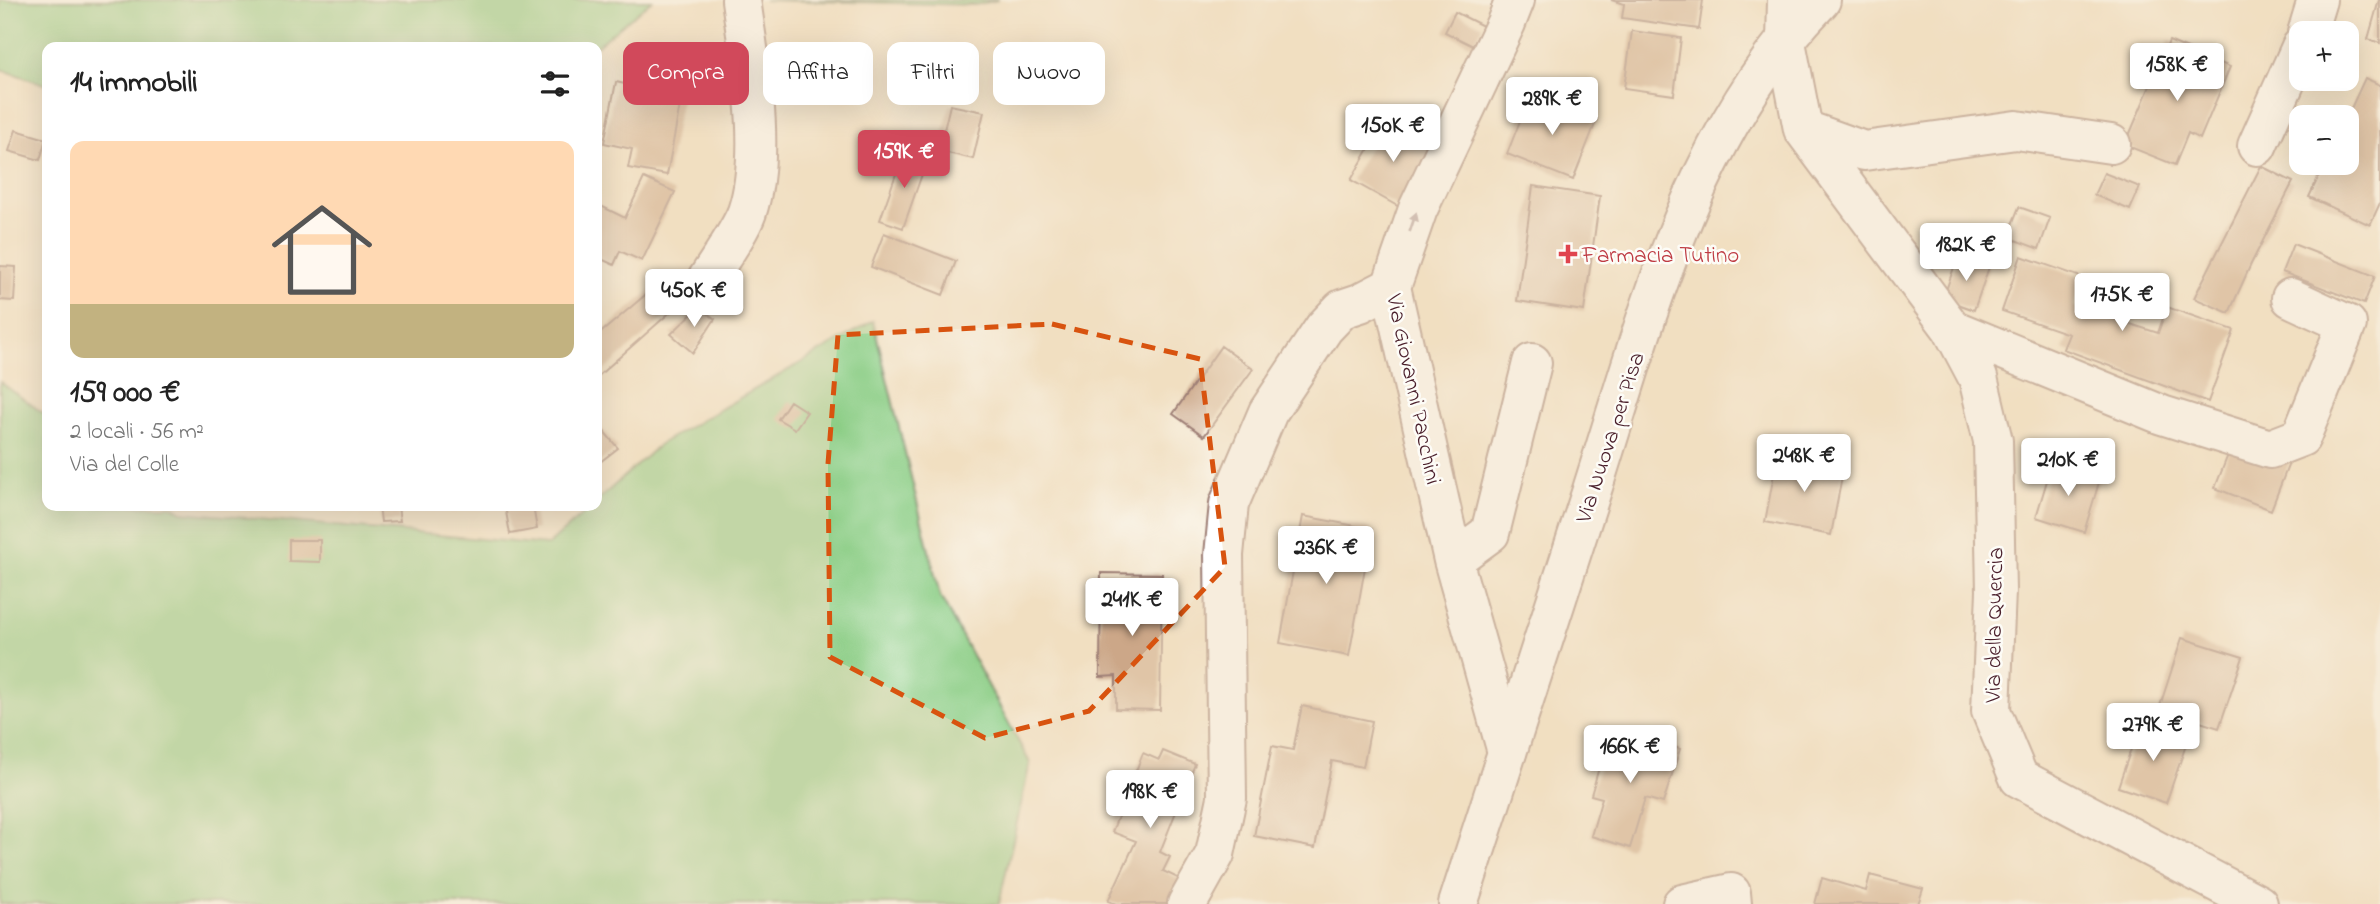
<!DOCTYPE html>
<html lang="it">
<head>
<meta charset="utf-8">
<style>
  body { margin:0; font-family:"Indie Flower",sans-serif; background:#f6f6f6; color:#222; height:100vh; display:flex; flex-direction:column; font-size:26px; white-space:nowrap }
  * { box-sizing:border-box; margin:0 }
  p { font-size:23px; color:#767676 }
  .icon { flex:none; width:38px; height:38px; fill:none; stroke:currentColor; stroke-width:2; stroke-linecap:round; stroke-linejoin:round }
  .map { position:relative; flex:1; overflow:hidden }
  .sheet { position:absolute; left:42px; top:42px; width:560px; height:469px; display:flex; flex-direction:column; background:#fff; border-radius:14px; box-shadow:0 7px 28px #0002 }
  .sheet>* { flex:none }
  .top-card { position:absolute; left:623px; top:42px; width:665px; height:63px; display:flex; gap:14px }
  .controls { position:absolute; left:2289px; top:21px; display:grid; gap:14px }
  .controls a { display:grid; place-items:center; width:70px; height:70px; border-radius:14px; background:#fff; box-shadow:0 7px 28px #0002; font-size:35px }
  .price { position:absolute; translate:-50% -60px; padding:0 16px; border-radius:7px; background:#fff; color:#222; font-size:23px; line-height:46px; filter:drop-shadow(0 2px 4px #0008) }
  .price::after { content:''; position:absolute; left:50%; top:42px; width:21px; height:16px; margin-left:-10px; background:inherit; clip-path:polygon(0 0,100% 0,50% 100%) }
  .price.active { background:#d1495b; color:#fff }
  ul { padding:0; list-style:none }
  li { display:grid; align-content:center; gap:14px; height:371px; padding:0 28px }
  li span { display:grid; place-items:center; height:217px; border-radius:14px; color:#555 }
  li>.icon { margin-inline-start:auto }
  span .icon { width:126px; height:126px; fill:#fffc; stroke-width:1 }
  li b { font-size:30px }
  h2 { display:flex; justify-content:space-between; align-items:center; height:84px; padding:0 28px; font-size:30px }
  .pill { padding:0 24px; border-radius:14px; background:#fff; box-shadow:0 7px 28px #0002; font-size:24px; line-height:63px }
  .pill.active { background:#d1495b; color:#fff }
  .map>svg:first-child { display:block }
  .green { fill:#8bcd85; stroke:#6a7658; stroke-width:2 }
  .building { fill:#cca788 }
  .lines { fill:none; stroke-linecap:round; stroke-linejoin:round }
  .minor-casing { stroke:#9e7f76; stroke-width:42 }
  .major-casing { stroke:#9e7f76; stroke-width:42 }
  .minor { stroke:#fff; stroke-width:38 }
  .major { stroke:#fff; stroke-width:38 }
  .oneway { fill:#ae9aa0 }
  .marked { fill:none; stroke:#d8530f; stroke-width:5; stroke-dasharray:14 9; stroke-linejoin:round }
  .health-dot { fill:#e0444e; stroke:#fdfcf7; stroke-width:2.5 }
  .labels { text-anchor:middle; stroke-width:5; stroke-linejoin:round; paint-order:stroke }
  .health-label { font-size:23px; fill:#be3a42; stroke:#fdfcf7; text-anchor:start }
  .street-label { font-size:23px; fill:#4a1f2b; stroke:#fdfcf7 }
</style>
</head>
<body>
<div class="map">
<svg width="2380" height="904" viewBox="0 0 2380 904">
  <rect width="100%" height="100%" fill="#fdfcf7"/>
  <filter id="ink" filterUnits="userSpaceOnUse"><feTurbulence type="fractalNoise" baseFrequency=".0143" numOctaves="2"/><feDisplacementMap in="SourceGraphic" scale="14" xChannelSelector="R" yChannelSelector="G"/><feConvolveMatrix kernelMatrix="1 2 1 2 8 2 1 2 1" color-interpolation-filters="sRGB"/></filter>
  <filter id="wash" filterUnits="userSpaceOnUse"><feTurbulence type="fractalNoise" baseFrequency=".00686" numOctaves="4" result="noise"/><feDisplacementMap in="SourceGraphic" scale="28" xChannelSelector="R" yChannelSelector="G"/><feGaussianBlur stdDeviation="1.57" result="paint"/><feColorMatrix in="noise" values="0 0 0 0 0 0 0 0 0 0 0 0 0 0 0 0 0 1.4 0 .05"/><feComposite in="paint" operator="in"/></filter>
  <g filter="url(#wash)">
    <rect width="100%" height="100%" fill="#f1dfc1"/>
    <path class="green" d="M0,0H652L595,47H47V85L0,69Z
      M764,0H998L975,5Z
      M873,321L940,596L1030,763L999,904H0V382L47,416V506H173L182,512L548,545L592,506H597V501L660,444Z"/>
    <g id="blocks">
      <path class="building" d="M1611,0H1703L1699,29L1622,18L1624,4Z
        M2379,0H2380V43L2368,39Z
        M1455,12L1483,26L1473,46L1445,32Z
        M1632,31L1681,38L1674,95L1624,88Z
        M2169,41L2230,67L2200,139L2188,133L2175,165L2125,145Z
        M640,75L684,83L667,175L628,168L632,149L604,143L616,82L638,87Z
        M2365,78L2380,85V203L2370,225L2309,197L2325,163H2347V117Z
        M1531,93L1597,119L1573,180L1507,154Z
        M950,105L984,112L973,159L939,151Z
        M1386,119L1436,148L1401,208L1351,180Z
        M16,130L46,139L40,160L9,151Z
        M904,151L927,160L903,228L880,220Z
        M2261,166L2293,182L2251,264L2229,313L2194,298Z
        M2104,173L2140,187L2130,210L2094,195Z
        M644,178L675,192L642,261L620,251L614,265L597,257V209L599,205L625,218Z
        M1533,186L1600,196L1584,311L1517,301Z
        M2019,207L2050,218L2039,249L2007,237Z
        M884,233L956,261L943,295L871,267Z
        M2293,244L2375,276L2364,304L2282,272Z
        M1958,256L1989,267L1974,310L1943,299Z
        M2021,256L2084,278L2074,306L2158,333L2167,307L2234,330L2208,402L2063,349L2069,334L2002,311Z
        M0,266L16,267L14,301L0,300Z
        M664,279L683,301L597,377V336Z
        M699,307L715,319L693,353L671,334Z
        M1221,346L1253,369L1204,436L1173,414Z
        M790,401L807,412L795,429L778,419Z
        M597,423L618,448L600,462L597,458Z
        M2233,442L2289,463L2271,510L2215,488Z
        M1778,453L1844,466L1831,535L1765,522Z
        M2052,464L2100,479L2084,532L2036,517Z
        M379,506H398L400,521L381,522Z
        M505,506H533L537,529L510,534Z
        M1303,516L1372,529L1349,656L1280,643Z
        M289,540H320V562L289,561Z
        M1101,573L1162,574L1160,710L1116,709V676L1100,677Z
        M2182,638L2243,657L2219,728L2159,709Z
        M1302,706L1372,721L1363,767L1332,761L1315,848L1254,836L1272,746L1293,750Z
        M2140,723L2188,739L2166,803L2118,787Z
        M1635,736L1680,749L1663,803L1645,798L1630,848L1591,836L1602,798L1591,795L1608,737L1632,745Z
        M1163,751L1195,764L1160,852L1170,857L1163,871L1182,880L1171,904H1116L1108,901L1136,841L1112,832L1143,753L1159,760Z
        M1870,875L1923,889L1918,904H1815L1822,878L1866,891Z"/>
    </g>
  </g>
  <g filter="url(#ink)">
    <use href="#blocks" fill-opacity="0" stroke="#9e7f76" stroke-width="2"/>
    <g class="lines">
      <g class="minor-casing">
        <path id="minor" d="M1787,0L1786,42L1803,129L1952,329L2162,415L2270,449L2301,437L2347,324L2291,298
          M2307,33L2317,0
          M1803,129L1864,151L2016,130L2111,144
          M2257,146L2301,47
          M703,286C715,266 740,232 747,212C767,152 750,63 741,0
          M1952,329L1978,378L1993,441L1996,591L1991,711L2019,778L2258,904
          M1453,560L1490,533L1532,363
          M1507,752L1453,560L1391,287L1418,209L1506,23L1515,0
          M1187,904L1215,854L1227,798L1224,555L1229,504L1268,412L1324,328L1342,309L1360,303L1391,287
          M1682,904L1731,893L1732,904"/>
      </g>
      <g class="major-casing">
        <path id="major" d="M1458,904C1503,766 1547,628 1592,490C1646,320 1692,132 1821,0"/>
      </g>
      <use href="#minor" class="minor"/>
      <use href="#major" class="major"/>
    </g>
    <defs><path id="oneway-solid" d="M-6-.8H1V-3.2L6.5 0L1 3.2V.8H-6Z" transform="scale(1.75)"/></defs>
    <use class="oneway" href="#oneway-solid" transform="translate(1413 222) rotate(-71)"/>
  </g>
  <path d="M0 0H2380V904H0ZM1052,324L1200,359L1225,567L1089,711L985,738L830,657L828,464L838,335Z" fill="#f1dfc1" fill-opacity=".55" fill-rule="evenodd"/>
  <path class="marked" d="M1052,324L1200,359L1225,567L1089,711L985,738L830,657L828,464L838,335Z"/>
  <path class="health-dot" d="M1564.5 243.5h7v7h7v7h-7v7h-7v-7h-7v-7h7z"/>
  <g class="labels">
    <g class="health-label">
      <text x="1582" y="262">Farmacia Tutino</text>
    </g>
    <g class="street-label">
      <text transform="translate(1415 389) rotate(78)" y="8">Via Giovanni Pacchini</text>
      <text transform="translate(1609 437) rotate(-72)" y="8">Via Nuova per Pisa</text>
      <text transform="translate(1993 625) rotate(-89)" y="8">Via della Quercia</text>
    </g>
  </g>
</svg>
<div class="controls">
<a>+</a>
<a>−</a>
</div>
<b class="price" style="left:2177px;top:103px">158K €</b>
<b class="price" style="left:1552px;top:137px">289K €</b>
<b class="price" style="left:1393px;top:164px">150K €</b>
<b class="price active" style="left:904px;top:190px">159K €</b>
<b class="price" style="left:1966px;top:283px">182K €</b>
<b class="price" style="left:694px;top:329px">450K €</b>
<b class="price" style="left:2122px;top:333px">175K €</b>
<b class="price" style="left:1804px;top:494px">248K €</b>
<b class="price" style="left:2068px;top:498px">210K €</b>
<b class="price" style="left:1326px;top:586px">236K €</b>
<b class="price" style="left:1132px;top:638px">241K €</b>
<b class="price" style="left:2153px;top:763px">279K €</b>
<b class="price" style="left:1630px;top:785px">166K €</b>
<b class="price" style="left:1150px;top:830px">198K €</b>
<div class="top-card">
<a class="pill active">Compra</a>
<a class="pill">Affitta</a>
<a class="pill">Filtri</a>
<a class="pill">Nuovo</a>
</div>
<section class="sheet">
<h2>14 immobili<svg class="icon" aria-label="filters" viewBox="0 0 24 24"><path d="M4 7h16M4 17h16"/><circle cx="9" cy="7" r="2"/><circle cx="15" cy="17" r="2"/></svg></h2>
<ul>
<li><span style="background:linear-gradient(#ffd9b3 75%,#c2b280 0)"><svg class="icon" aria-label="home" viewBox="0 0 24 24"><path d="M3 11l9-7 9 7M6 9v11h12V9"/></svg></span><div><b>159 000 €</b><p>2 locali · 56 m²</p><p>Via del Colle</p></div></li>
</ul>
</section>
</div>
</body>
</html>
